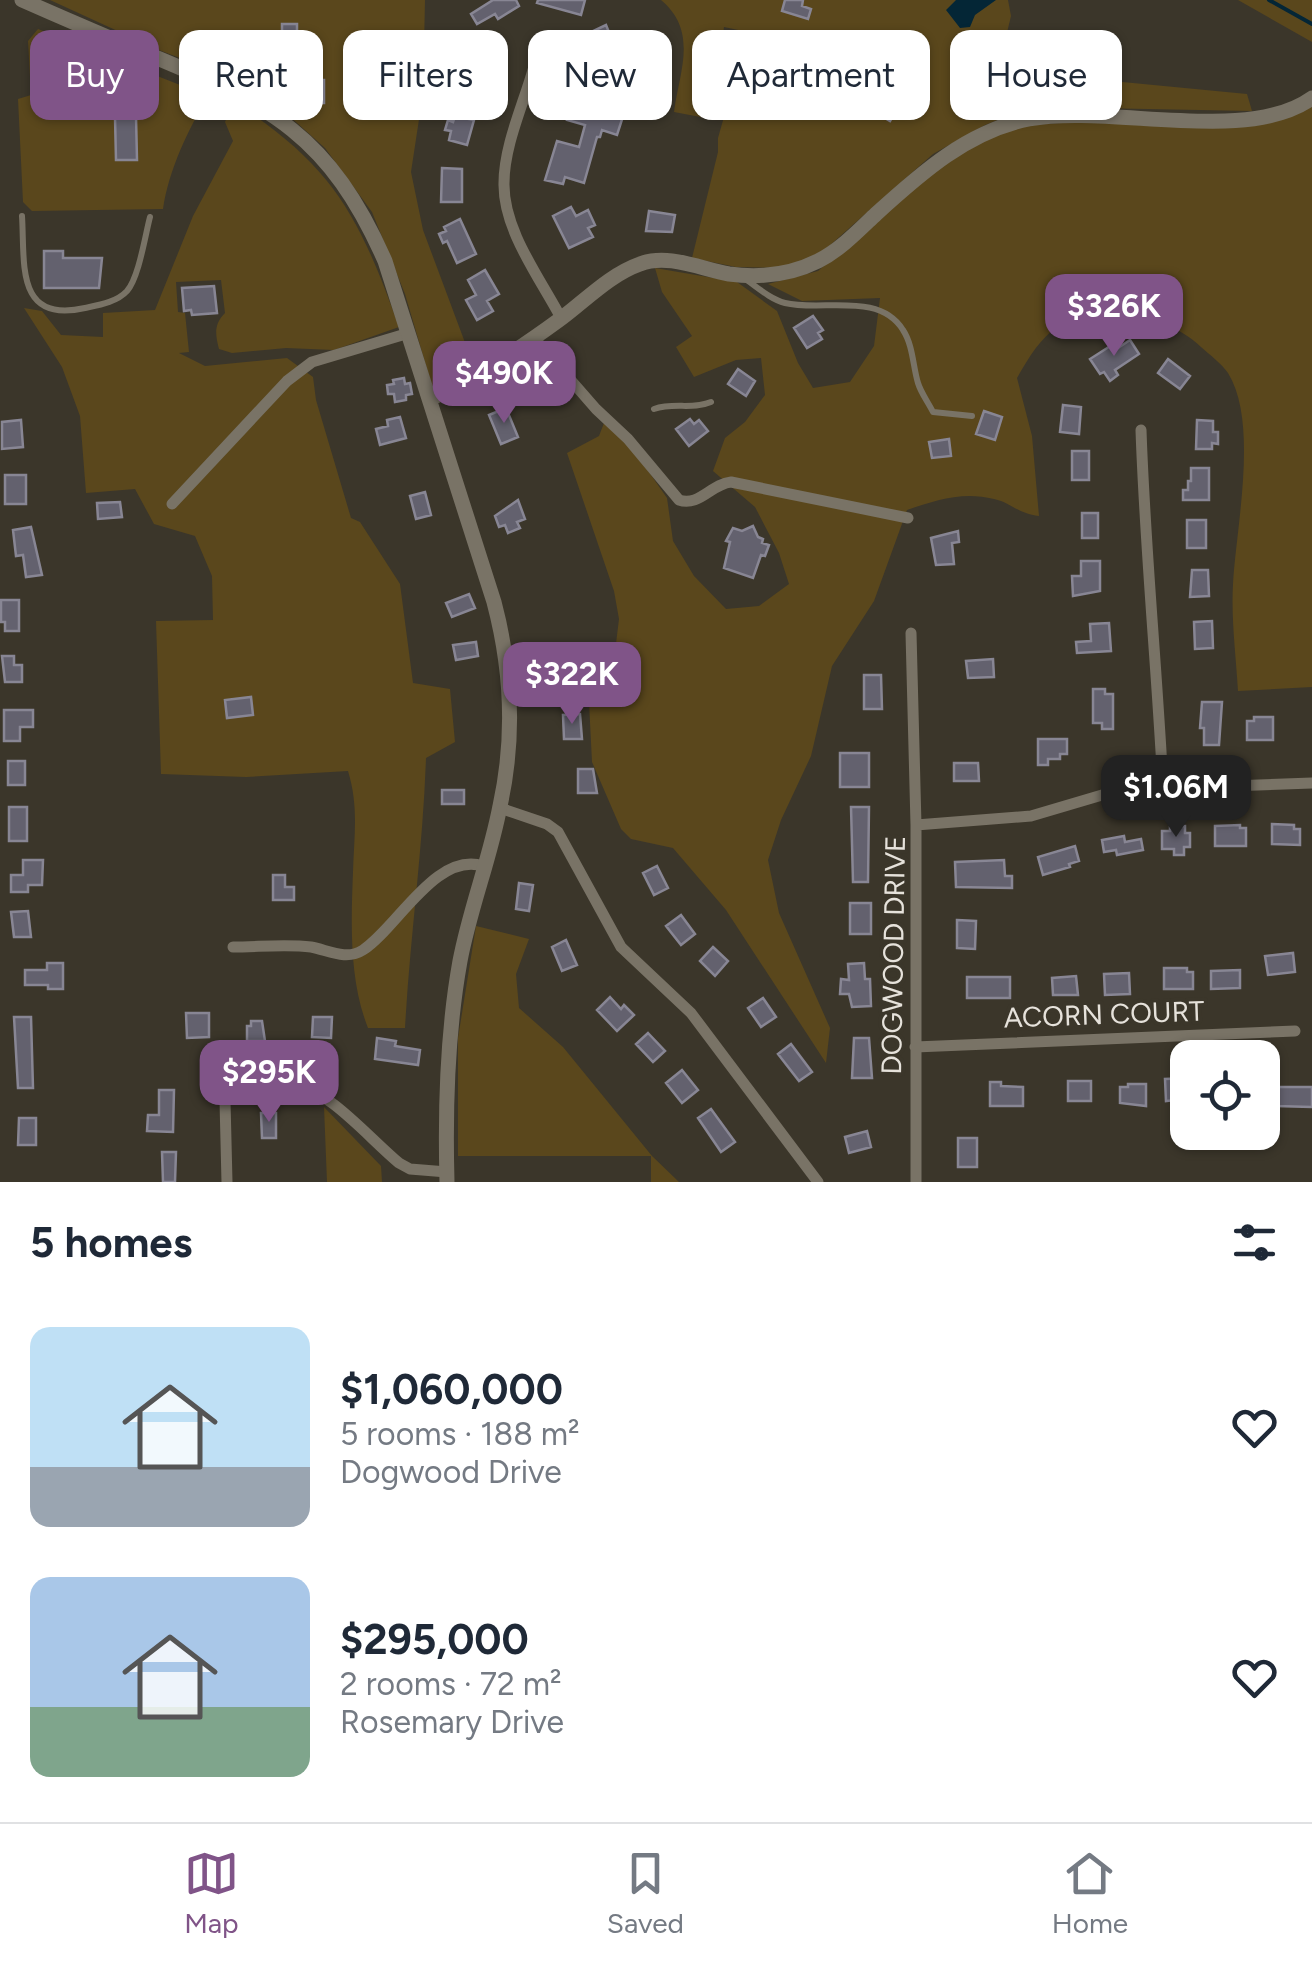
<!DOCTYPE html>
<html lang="en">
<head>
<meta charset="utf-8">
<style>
  body { margin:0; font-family:Figtree,sans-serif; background:#f2f2f3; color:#1f2937; height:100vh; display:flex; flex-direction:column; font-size:38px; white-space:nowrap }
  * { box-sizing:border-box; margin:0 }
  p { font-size:32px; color:#747a83 }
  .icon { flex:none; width:55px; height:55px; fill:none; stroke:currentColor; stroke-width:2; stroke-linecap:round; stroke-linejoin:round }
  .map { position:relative; height:1182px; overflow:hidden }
  .details { display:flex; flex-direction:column; background:#fff; flex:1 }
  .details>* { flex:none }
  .top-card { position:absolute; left:30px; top:30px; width:1252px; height:90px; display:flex; gap:20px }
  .tools { position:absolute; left:1170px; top:1040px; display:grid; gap:20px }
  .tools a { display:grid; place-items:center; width:110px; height:110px; border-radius:20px; background:#fff; box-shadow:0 2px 8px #0004; font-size:50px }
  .price { position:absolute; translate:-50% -85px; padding:0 22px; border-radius:20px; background:#805488; color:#fff; font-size:32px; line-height:65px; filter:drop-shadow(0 2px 5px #0008) }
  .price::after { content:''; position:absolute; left:50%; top:60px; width:30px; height:22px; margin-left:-15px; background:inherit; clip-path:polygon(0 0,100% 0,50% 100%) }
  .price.active { background:#222; color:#fff }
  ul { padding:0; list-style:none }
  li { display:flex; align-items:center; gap:30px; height:250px; padding:0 30px }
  li span { display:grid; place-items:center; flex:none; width:280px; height:200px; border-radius:20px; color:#555 }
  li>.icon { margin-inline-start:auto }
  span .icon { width:120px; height:120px; fill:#fffc; stroke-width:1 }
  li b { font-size:42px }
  h2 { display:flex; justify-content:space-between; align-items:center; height:120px; padding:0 30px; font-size:42px }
  .chip { padding:0 35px; border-radius:20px; background:#fff; box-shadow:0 2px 8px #0004; font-size:35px; line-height:90px }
  .chip.active { background:#805488; color:#fff }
  .tabs { display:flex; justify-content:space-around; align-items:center; height:140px; border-top:2px solid #e0e1e3; background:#fff; font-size:28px; color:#747a83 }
  .tabs a { display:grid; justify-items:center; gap:5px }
  .tabs .active { color:#805488 }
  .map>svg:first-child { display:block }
  .green { fill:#5a471c }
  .water { fill:#042636 }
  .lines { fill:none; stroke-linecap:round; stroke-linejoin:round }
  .stream { stroke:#042636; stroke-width:4 }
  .building { fill:#63616e; stroke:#888694; stroke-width:2.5 }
  .lane { stroke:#797366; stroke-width:6 }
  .street { stroke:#797366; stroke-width:11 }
  .secondary { stroke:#797366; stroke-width:15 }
  .labels { text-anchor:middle; stroke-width:8; stroke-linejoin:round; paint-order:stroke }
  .street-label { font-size:28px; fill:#e6e2db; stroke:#3b362a }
</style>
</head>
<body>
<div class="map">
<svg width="1312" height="1182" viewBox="0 0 1312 1182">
  <rect width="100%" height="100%" fill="#3b362a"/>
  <path class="green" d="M50,0H425L423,93L411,172L423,230L473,364L432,386L405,294L372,212L325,148L287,114L242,82L159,50Z
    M661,0H1008L1011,16L998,70L1247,94L1252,111L1095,108L1010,115L985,125L933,154L820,254L783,268L736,267L692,258L718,152V138L737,71L743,31L724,27L711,119L674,112C679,72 699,32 661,0Z
    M1238,0H1312V42Z
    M38,29L208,96C188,130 169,169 163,209L32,211L23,202L18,99L31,95L28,41Z
    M234,102C334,166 360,218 399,327L334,350L286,348L232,353L219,349C215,334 214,324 225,313L221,280L176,282L178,312L185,313L189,352L179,353L205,366L287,358L313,377L316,400L351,518L360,522L400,584L413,683L450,689L455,742L426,758C423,848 410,937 405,1028H368C349,980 351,924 353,872C354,836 359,807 348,771L246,777L161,774L156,621L213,620L212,576L195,536L154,524L135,489L86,493L80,416L62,367L24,308L42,311L61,335L103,337V313L155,310L193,216L233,141L225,122Z
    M1312,107V687L1238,691C1236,656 1231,619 1233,584C1236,527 1259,423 1228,373C1222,364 1210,355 1201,347C1180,327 1148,314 1118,314C1062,313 1044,330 1017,378L1032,436L1039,516C1018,514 1012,503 994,499C963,491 936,500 907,510L874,601L832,666L811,756L781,820L768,860L779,913L830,1028L826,1063L726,910L673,848L631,839L621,829L592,762L589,702L609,701L619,619L614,591L567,453L599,436L604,423L637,455L667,498L673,541L694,576L726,609L759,606L789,584L779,553L755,507L713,471L725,438L745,422L765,395L761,358L736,360L694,377L676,347L692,336L662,292L655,268L737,282L777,311L798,363L813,388L850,382L874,346L880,298L802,301L768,284L818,271L933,171L982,141L1017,126L1090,121L1211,125Z
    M476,926L529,939L516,974L519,1008L563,1047L652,1156L679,1182H651V1156H458V1038Z
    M324,1107L381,1166L382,1182H327Z"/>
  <path class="water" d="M956,0H996L975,15L970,27L960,28L946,10Z"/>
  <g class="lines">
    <path class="stream" d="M1269,0L1312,24"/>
  </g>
  <path class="building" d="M493,0H516L519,6L498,19L495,14L477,24L471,14Z
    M538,0H585L581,15L537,3Z
    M785,0H803L802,6L811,9L808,19L782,11Z
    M282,24H297V52L282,51Z
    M606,25L622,64L600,73L585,35Z
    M477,50L479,91L458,92L456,51Z
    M879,73L898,84L887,104L897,110L890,121L870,109L876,99L872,97L878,86L873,82Z
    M302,80H324V103H302Z
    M602,93L614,97L612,103L626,107L617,135L602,130L600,137H597L584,183L565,177L563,184L545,180L557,141L579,147L585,125L567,120L573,101L592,107L595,99L600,100Z
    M458,107L472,111L469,119L474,120L467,145L449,140L451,131L445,130L448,120L453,122Z
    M136,116L137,160H116L115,117Z
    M442,168L462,169V202H441Z
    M571,207L576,216L588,210L595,225L588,228L593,237L569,248L553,216Z
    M649,211L675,215L672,232L646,231Z
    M460,219L476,254L457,263L447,241L443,243L439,234L446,231L444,227Z
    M44,251H63V258H102L99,288H44Z
    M485,270L499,294L487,301L493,311L477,320L466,300L476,295L468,280Z
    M214,286L217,313L192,315L191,310L184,311L182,288Z
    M813,316L823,330L818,333L822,339L807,348L794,328Z
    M1130,340L1139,354L1115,370L1118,375L1110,381L1104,372L1100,374L1090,359L1112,345L1115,350Z
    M1168,359L1190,376L1180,389L1158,373Z
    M738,369L755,381L746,396L728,384Z
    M404,378L405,384L410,383L412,394L406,395V400L395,402L394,394H388L387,385L394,384L393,380Z
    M1063,405L1081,407L1079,434L1060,432Z
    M506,408L518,437L501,444L489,415Z
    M984,411L1002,417L995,440L976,434Z
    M400,417L406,438L380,445L376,429L388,426L387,420Z
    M690,419L694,424L699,420L708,431L689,446L676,429Z
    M21,420L23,447L2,449V422Z
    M1197,420L1213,421V432H1218V444L1212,443V449H1196Z
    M949,439L951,456L932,458L929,442Z
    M1072,451H1089V480H1072Z
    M1191,468H1209V500H1183V490H1188V481H1191Z
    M5,475H26V504H5Z
    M425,492L431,515L416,519L410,496Z
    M518,500L525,519L517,522L520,528L508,533L505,525L499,527L495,516Z
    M120,502L122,517L98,519L97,503Z
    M1082,513H1098V538H1082Z
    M1187,520H1206V548H1187Z
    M753,526L758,537L763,539L762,543L769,545L765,556L761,555L753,578L724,568L730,542L726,541L733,528L742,531Z
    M31,527L42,575L26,577L23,555L16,556L13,530Z
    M958,531L959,542L952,543L954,564L936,565L931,538Z
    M1081,561H1100V591L1073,596L1072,576H1081Z
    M1192,570H1208L1209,596L1190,597Z
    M469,594L475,608L452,617L446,603Z
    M1,600H19V631H5V622H1Z
    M1212,621L1213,648L1195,649L1194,622Z
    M1109,623L1111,651L1077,653L1076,642L1091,641L1090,624Z
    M476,642L478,656L456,660L453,645Z
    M570,649V655L585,654L586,668L570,669V677L554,678L553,650Z
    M2,656H14V665H22V682H5Z
    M993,659L994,677L968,678L966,661Z
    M864,675H881L882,709H864Z
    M1093,689H1105V694H1113V729H1102V723H1093Z
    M251,697L253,715L227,718L225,700Z
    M1202,702H1222L1219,745H1204V728H1200Z
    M4,710H33V727H20V741H4Z
    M580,714L582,739H564L563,715Z
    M1254,717H1273V740H1247V721H1254Z
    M1038,739H1067V754H1060V759H1048V765H1038Z
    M840,753H869V787H840Z
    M8,761H25V785H8Z
    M954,763H978L979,781H954Z
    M578,769H593L597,793H578Z
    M442,790H464V804H442Z
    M9,807H27V841H9Z
    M851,807H869L868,882H853Z
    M1272,824L1294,825V829H1300V845L1272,844Z
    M1240,825V828H1246V846H1215V826Z
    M1185,826V833H1190V847H1184V855H1174V849H1162V831H1170V827Z
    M1124,836L1125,842L1141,839L1143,850L1117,855L1116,850L1104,852L1102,840Z
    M1075,846L1079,861L1069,864L1070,867L1043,875L1038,857Z
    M23,860H43L42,885H28V892H11V875H23Z
    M1004,860L1005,876H1012V888L956,887L955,862Z
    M657,866L668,888L654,895L643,873Z
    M273,875H285V887H294V900H273Z
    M519,883L533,885L529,911L516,909Z
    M850,903H871V934H850Z
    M28,911L31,937H14L11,912Z
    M681,915L695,934L681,945L666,926Z
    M957,920L976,921L975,949L957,948Z
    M566,940L577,965L562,971L552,947Z
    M713,947L728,961L715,976L700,961Z
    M1293,953L1295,972L1268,975L1265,956Z
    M47,963H63V989H48V985H25V970H47Z
    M864,963L865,979H870L871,1006L852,1007L849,994H840L841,979L849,980L848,964Z
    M1164,968H1187V972H1193V989H1164Z
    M1240,970V988L1211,989V971Z
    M1129,973L1130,994L1105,995L1104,974Z
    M1076,976L1078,995H1053L1052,978Z
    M967,977H1010V998H967Z
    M610,997L621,1009L624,1005L634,1015L617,1031L597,1010Z
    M763,998L776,1017L761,1027L748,1008Z
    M186,1013H209V1037L187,1038Z
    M14,1017H31L33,1088H18Z
    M313,1017H332L331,1038L312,1037Z
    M251,1021H262L265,1041H247V1026H251Z
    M648,1033L665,1051L653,1062L636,1044Z
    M377,1038L396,1041L395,1046L420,1050L418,1065L375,1059Z
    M854,1038H869L872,1078H852Z
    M791,1044L812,1072L799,1081L778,1054Z
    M682,1070L698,1090L682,1103L666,1083Z
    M1188,1078L1187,1105H1176L1175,1100L1166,1101L1165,1079Z
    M1068,1081H1091V1101H1068Z
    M990,1082H1001V1086L1023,1087V1106H990Z
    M1128,1084H1146V1106L1120,1103V1087H1128Z
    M1277,1087H1312V1107L1276,1106Z
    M159,1090H174L173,1132L147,1131L148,1115H159Z
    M711,1109L735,1142L721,1152L698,1118Z
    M261,1113H276V1138H262Z
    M19,1118H36V1145H18Z
    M867,1131L871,1147L849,1153L845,1137Z
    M958,1138H977V1167H958Z
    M162,1152H176L175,1182H163Z"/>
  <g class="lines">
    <path class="lane" d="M185,68L204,54L264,36
      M22,216C25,263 15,324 85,308C99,305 117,302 127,291C139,277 145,236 150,217
      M744,278C757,287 770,299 785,303C821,312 879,291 903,330C913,345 913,367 918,383C921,393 928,402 933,412L972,416
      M654,409C674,402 692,410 711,402"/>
    <path class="street" d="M533,70C523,105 504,146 504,183C503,230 540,278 561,318
      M534,338L596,409L628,439L679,500C699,507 711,484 731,482L908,518
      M1141,430C1145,549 1157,668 1163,787
      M172,504L287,381L312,362L409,333
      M911,633L916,825
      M500,808L547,824L558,832L621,947L691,1013L818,1182
      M233,947C258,947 286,944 311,947C328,950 346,961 363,950C397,928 436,851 483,866
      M915,1047L1295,1031
      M227,1182L225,1101L235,1079C253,1078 274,1076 291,1081C332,1093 367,1136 399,1163L410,1169L447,1172
      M916,1182V825L1031,816L1119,790L1312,783"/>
    <path class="secondary" d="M22,0C65,19 107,37 150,55C271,105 330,136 385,261L494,602C512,670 515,738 500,806C490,859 470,908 460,961C447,1033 445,1109 447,1182
      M430,399C476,378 518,350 559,320C585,301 609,275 640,264C668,253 701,269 729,274C759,278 790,275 818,261C840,250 858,231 876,214C921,173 968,131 1029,119C1110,104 1247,145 1312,98"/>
  </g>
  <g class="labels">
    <g class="street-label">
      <text transform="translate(893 955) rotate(-89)" y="10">DOGWOOD DRIVE</text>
      <text transform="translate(1104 1014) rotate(-2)" y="10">ACORN COURT</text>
    </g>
  </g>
</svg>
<div class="tools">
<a><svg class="icon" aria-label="locate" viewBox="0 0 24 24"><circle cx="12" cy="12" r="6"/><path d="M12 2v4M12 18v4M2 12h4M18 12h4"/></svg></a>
</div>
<b class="price" style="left:1114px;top:359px">$326K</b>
<b class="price" style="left:504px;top:426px">$490K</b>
<b class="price" style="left:572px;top:727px">$322K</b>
<b class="price active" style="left:1176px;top:840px">$1.06M</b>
<b class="price" style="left:269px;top:1125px">$295K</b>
<div class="top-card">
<a class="chip active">Buy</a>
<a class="chip">Rent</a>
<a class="chip">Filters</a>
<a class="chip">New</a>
<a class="chip">Apartment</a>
<a class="chip">House</a>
</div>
</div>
<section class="details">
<h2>5 homes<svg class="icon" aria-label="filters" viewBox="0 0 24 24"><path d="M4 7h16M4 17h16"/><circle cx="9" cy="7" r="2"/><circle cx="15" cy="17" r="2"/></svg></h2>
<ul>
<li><span style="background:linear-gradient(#bfe0f5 70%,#9aa5b1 0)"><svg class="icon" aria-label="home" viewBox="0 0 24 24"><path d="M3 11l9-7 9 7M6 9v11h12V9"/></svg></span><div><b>$1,060,000</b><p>5 rooms · 188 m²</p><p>Dogwood Drive</p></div><svg class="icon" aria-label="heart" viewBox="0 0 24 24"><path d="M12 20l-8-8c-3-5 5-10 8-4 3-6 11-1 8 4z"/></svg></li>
<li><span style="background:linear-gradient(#a9c7e8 65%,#7fa58c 0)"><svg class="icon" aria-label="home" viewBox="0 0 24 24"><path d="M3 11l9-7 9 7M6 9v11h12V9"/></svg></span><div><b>$295,000</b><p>2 rooms · 72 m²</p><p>Rosemary Drive</p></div><svg class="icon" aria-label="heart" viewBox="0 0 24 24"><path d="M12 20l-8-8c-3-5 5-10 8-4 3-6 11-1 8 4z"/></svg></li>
</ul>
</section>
<nav class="tabs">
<a class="active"><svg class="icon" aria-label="map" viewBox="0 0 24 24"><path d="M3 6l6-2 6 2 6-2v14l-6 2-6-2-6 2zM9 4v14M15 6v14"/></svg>Map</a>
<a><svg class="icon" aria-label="saved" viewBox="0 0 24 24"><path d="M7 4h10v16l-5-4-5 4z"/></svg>Saved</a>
<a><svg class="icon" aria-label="home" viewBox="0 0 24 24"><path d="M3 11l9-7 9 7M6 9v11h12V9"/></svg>Home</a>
</nav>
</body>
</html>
